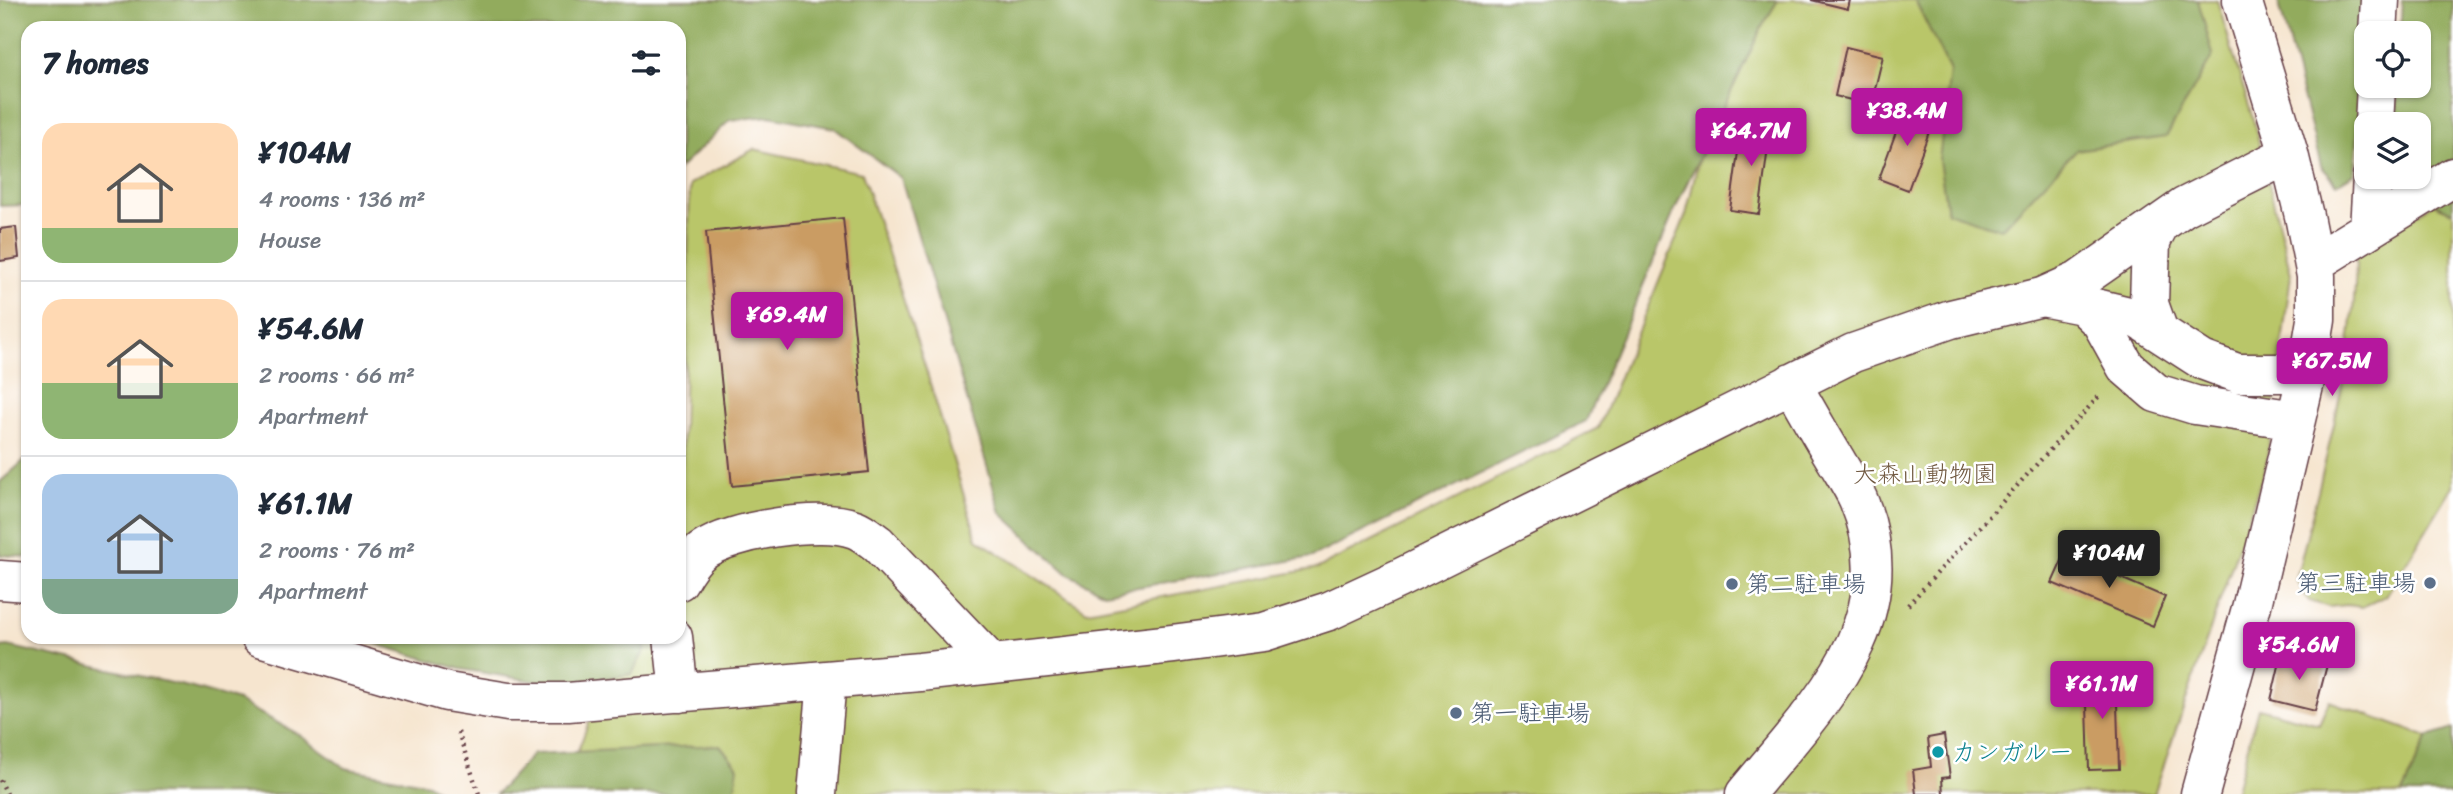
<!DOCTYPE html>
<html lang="en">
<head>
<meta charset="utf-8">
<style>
  body { margin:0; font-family:Sriracha,"Klee One",sans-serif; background:#f6f6f7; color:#1f2937; height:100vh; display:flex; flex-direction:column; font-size:26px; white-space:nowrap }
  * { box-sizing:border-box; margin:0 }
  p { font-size:23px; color:#747a83 }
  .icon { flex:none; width:38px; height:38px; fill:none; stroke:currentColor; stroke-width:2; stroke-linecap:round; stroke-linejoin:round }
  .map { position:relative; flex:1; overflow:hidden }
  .details { position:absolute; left:21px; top:21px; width:665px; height:623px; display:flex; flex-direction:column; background:#fff; border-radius:21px; box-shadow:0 2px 5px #0004 }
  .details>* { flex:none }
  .controls { position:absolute; left:2354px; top:21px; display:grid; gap:14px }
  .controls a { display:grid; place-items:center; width:77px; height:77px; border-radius:14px; background:#fff; box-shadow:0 2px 5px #0004; font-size:35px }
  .price { position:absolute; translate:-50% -60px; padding:0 16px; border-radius:7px; background:#b5179e; color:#fff; font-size:23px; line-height:46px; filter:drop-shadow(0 2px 4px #0008) }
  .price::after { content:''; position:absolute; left:50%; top:42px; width:21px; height:16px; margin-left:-10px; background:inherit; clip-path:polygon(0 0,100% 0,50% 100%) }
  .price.current { background:#222; color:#fff }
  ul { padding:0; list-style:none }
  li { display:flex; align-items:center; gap:21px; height:175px; padding:0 21px }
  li+li { border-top:2px solid #e0e1e3 }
  li span { display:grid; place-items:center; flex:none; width:196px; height:140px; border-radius:21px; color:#555 }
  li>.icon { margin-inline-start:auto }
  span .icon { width:84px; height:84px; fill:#fffc; stroke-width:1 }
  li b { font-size:30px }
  h2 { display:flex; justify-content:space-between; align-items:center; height:84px; padding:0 21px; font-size:30px }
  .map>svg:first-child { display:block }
  .green { fill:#b9c669; stroke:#82724a; stroke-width:2 }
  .forest { fill:#92ab5d; stroke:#6e6544; stroke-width:2 }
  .building { fill:#ca9c63 }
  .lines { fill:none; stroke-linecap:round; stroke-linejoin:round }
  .minor-casing { stroke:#643d44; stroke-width:41 }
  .path { stroke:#643d44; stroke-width:4.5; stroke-dasharray:2 5; stroke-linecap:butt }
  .minor { stroke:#fff; stroke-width:38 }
  .service-dot { fill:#5c6f8a; stroke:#fff; stroke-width:2.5 }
  .culture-dot { fill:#0f9aa8; stroke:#fff; stroke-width:2.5 }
  .labels { text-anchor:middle; stroke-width:5; stroke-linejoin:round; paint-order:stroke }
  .park-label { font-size:24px; fill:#715941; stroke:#fff }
  .service-label { font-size:24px; fill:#4e5e75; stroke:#fff; text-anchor:start }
  .culture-label { font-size:24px; fill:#0d838f; stroke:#fff; text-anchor:start }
</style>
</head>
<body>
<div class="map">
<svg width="2453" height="794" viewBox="0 0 2453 794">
  <rect width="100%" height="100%" fill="#fff"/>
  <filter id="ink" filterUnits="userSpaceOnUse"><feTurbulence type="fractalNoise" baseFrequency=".0143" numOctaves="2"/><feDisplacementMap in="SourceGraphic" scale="14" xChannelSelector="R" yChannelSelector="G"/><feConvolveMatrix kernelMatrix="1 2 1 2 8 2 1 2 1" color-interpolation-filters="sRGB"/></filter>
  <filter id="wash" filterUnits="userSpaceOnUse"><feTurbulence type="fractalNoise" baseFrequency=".00686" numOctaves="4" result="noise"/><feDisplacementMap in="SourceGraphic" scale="28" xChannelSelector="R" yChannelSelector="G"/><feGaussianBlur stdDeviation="1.57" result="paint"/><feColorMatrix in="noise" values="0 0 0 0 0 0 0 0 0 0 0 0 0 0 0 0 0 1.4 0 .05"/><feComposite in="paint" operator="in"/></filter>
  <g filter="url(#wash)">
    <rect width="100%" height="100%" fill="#f6e5cf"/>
    <path class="green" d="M1735,0H2217L2254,123L2291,274L2266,466L2154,794H561L622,637H679V471L682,462L690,184L754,149L862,173L923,360L977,539L1087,611L1318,568L1598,428L1686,215Z
      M2433,204L2453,212V486L2386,596L2362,607L2346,605L2329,607L2309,601L2296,580C2321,474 2355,367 2356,257Z
      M2329,701L2428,737L2402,794H2235L2258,708L2319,724Z"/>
    <path class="forest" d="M0,0H1778L1762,27L1679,200L1586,421L1312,557L1104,593L1068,574L1001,513L901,178L834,128L769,116L730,120L679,169V28H28V205L0,206Z
      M1915,0H2198L2213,55L2166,137L2076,150L2001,229L1947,212L1939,160L1950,71Z
      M2278,0H2368L2355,173L2337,184L2321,166Z
      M2402,0H2453V212L2393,186V177H2418V124H2396L2398,86H2418V33H2400Z
      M28,457V557L0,555V482Z
      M352,637H644L645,650L632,674L558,685L460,669Z
      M8,646L189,687L238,701L298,734L345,768L428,784L443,794H0V647Z
      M2453,729V794H2402L2428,737Z
      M720,745L738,767L734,794H496L533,754Z"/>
    <g id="blocks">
      <path class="building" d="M1811,0H1850L1848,9Z
        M1846,47L1883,56L1871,105L1835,96Z
        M1905,107L1934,118L1908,190L1879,179Z
        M1742,123L1771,126L1759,214L1730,210Z
        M843,218L869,472L732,486L706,232Z
        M16,227L19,258L0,261V229Z
        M2065,554L2165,597L2153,626L2052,583Z
        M2282,653L2327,665L2315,711L2271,700Z
        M2086,672H2116L2119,769L2089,770Z
        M1944,735L1950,777L1942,778L1943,794H1916L1913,770L1931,767L1928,738Z"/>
    </g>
  </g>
  <g filter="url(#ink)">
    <use href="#blocks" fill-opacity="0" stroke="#643d44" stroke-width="2"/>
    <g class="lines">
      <g class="minor-casing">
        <path id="minor" d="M2378,33L2380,0
          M2374,124L2376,86
          M2369,229L2372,177
          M2314,263L2453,177
          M2042,297L2083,305L2101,322L2126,367L2156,393L2195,405L2296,420
          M2083,305L2137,318L2202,360L2237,373H2307
          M2159,332L2149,304L2151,241L2160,224
          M0,580L28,582
          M679,581C685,570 693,558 702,551C732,530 821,516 855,529C863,532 871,539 878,544L992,664
          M260,637L447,692L508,702H568L920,672L1173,644L1264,632L1329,611L1398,579L1853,353L1951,319L2042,297L2078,281L2184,207L2289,154
          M673,637L679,693
          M817,794L827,680
          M1745,794C1816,707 1909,620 1858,499C1852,486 1844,474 1837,462C1821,436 1806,409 1791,383
          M2200,794L2252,605L2307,373L2316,320V276L2304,216L2289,154L2242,0"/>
      </g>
      <path class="path" d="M1908,605L2101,394
        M458,732L479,794
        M0,780L7,794"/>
      <use href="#minor" class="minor"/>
    </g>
  </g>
  <g class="service-dot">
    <circle cx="2430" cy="583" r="7"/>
    <circle cx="1732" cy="584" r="7"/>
    <circle cx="1456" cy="713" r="7"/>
  </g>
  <circle class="culture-dot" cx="1938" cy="752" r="7"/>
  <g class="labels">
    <g class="park-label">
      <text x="1925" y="482">大森山動物園</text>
    </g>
    <g class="service-label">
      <text x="2416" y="591" text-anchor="end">第三駐車場</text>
      <text x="1746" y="592">第二駐車場</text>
      <text x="1470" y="721">第一駐車場</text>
    </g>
    <g class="culture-label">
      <text x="1952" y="760">カンガルー</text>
    </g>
  </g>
</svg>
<div class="controls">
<a><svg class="icon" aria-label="locate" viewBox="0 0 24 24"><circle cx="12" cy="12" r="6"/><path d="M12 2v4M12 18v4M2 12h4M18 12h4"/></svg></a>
<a><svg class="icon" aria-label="layers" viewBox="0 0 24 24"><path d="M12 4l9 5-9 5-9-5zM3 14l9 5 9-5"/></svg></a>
</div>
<b class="price" style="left:1907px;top:148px">¥38.4M</b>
<b class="price" style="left:1751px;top:168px">¥64.7M</b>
<b class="price" style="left:787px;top:352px">¥69.4M</b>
<b class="price" style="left:2332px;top:398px">¥67.5M</b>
<b class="price current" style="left:2109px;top:590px">¥104M</b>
<b class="price" style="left:2299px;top:682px">¥54.6M</b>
<b class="price" style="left:2102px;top:721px">¥61.1M</b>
<section class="details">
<h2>7 homes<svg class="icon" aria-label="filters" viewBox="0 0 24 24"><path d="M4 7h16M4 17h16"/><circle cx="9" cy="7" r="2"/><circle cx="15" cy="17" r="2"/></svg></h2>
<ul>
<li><span style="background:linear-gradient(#ffd9b3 75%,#8fb573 0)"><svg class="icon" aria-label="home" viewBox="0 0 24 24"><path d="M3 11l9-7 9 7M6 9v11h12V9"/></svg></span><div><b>¥104M</b><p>4 rooms · 136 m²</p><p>House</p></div></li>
<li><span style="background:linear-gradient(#ffd9b3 60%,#8fb573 0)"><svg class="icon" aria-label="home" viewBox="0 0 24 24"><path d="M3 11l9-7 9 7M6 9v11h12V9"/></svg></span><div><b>¥54.6M</b><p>2 rooms · 66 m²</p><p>Apartment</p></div></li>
<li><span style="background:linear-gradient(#a9c7e8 75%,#7fa58c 0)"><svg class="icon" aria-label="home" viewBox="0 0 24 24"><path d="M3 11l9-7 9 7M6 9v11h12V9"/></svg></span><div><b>¥61.1M</b><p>2 rooms · 76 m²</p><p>Apartment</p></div></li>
</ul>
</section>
</div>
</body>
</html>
